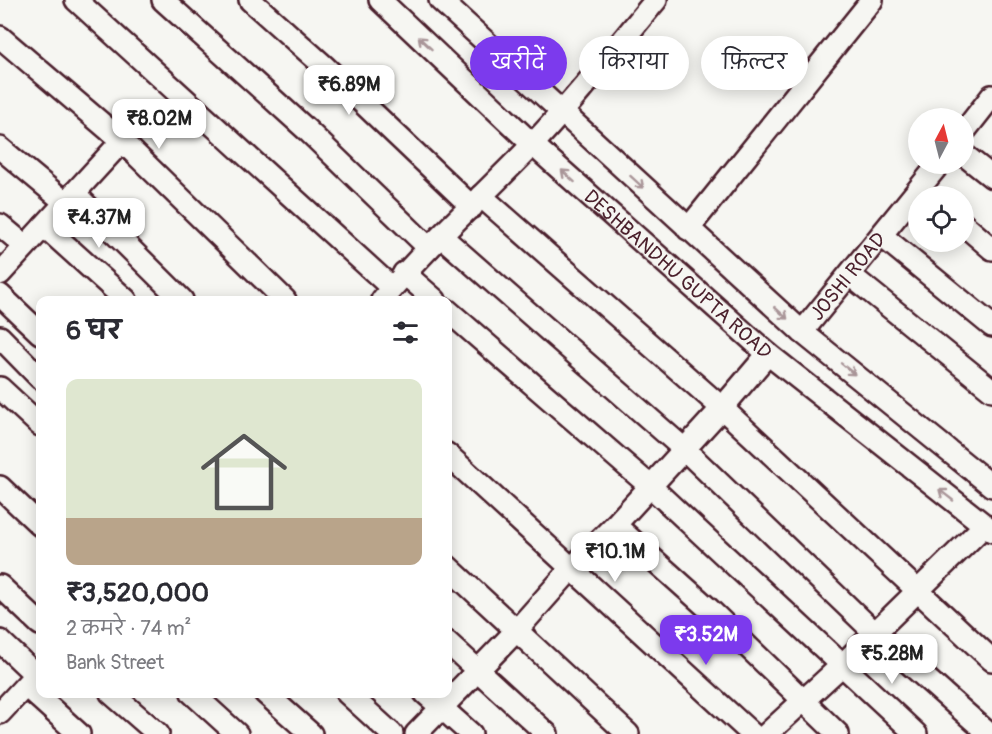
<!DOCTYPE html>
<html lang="hi">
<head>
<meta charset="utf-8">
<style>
  body { margin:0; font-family:Pangolin,"Playpen Sans Deva",sans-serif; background:#f7f7f7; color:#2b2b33; height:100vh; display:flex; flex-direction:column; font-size:22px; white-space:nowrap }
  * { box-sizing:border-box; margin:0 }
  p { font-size:20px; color:#7c7c81 }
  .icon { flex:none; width:33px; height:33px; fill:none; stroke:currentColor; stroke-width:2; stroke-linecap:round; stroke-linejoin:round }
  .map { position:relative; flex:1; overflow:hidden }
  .side { position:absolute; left:36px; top:296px; width:416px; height:402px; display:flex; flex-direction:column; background:#fff; border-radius:12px; box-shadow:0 3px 15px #0003 }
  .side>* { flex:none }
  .top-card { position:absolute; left:470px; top:36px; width:432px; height:54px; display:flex; gap:12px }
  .needle { width:39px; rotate:7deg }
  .controls { position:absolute; left:908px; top:108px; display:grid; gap:12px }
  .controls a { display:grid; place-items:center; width:66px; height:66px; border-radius:50%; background:#fff; box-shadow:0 3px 15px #0003; font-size:30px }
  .price { position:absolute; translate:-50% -51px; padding:0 14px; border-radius:12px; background:#fff; color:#222; font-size:20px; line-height:39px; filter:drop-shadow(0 2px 3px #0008) }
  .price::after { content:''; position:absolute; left:50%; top:36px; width:18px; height:14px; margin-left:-9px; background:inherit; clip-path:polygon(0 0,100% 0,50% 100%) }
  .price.selected { background:#7c3aed; color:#fff }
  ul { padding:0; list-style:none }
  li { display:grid; align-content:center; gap:12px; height:318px; padding:0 30px }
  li+li { border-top:2px solid #e1e1e2 }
  li span { display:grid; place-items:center; height:186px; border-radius:12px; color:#555 }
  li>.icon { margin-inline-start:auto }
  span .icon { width:108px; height:108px; fill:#fffc; stroke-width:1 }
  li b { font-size:26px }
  h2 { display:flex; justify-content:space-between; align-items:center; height:72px; padding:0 30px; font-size:26px }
  .pill { padding:0 21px; border-radius:27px; background:#fff; box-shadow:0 3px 15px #0003; font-size:21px; line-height:54px }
  .pill.selected { background:#7c3aed; color:#fff }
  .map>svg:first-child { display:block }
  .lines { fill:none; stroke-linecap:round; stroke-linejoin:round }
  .minor-casing { stroke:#4a1f2b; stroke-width:26 }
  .minor { stroke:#f6f6f2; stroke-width:21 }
  .oneway { stroke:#a99598 }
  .labels { text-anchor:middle; stroke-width:5; stroke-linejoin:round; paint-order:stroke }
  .street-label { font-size:20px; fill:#4a1f2b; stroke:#f6f6f2 }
</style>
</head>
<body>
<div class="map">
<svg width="992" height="734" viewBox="0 0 992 734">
  <rect width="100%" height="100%" fill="#f6f6f2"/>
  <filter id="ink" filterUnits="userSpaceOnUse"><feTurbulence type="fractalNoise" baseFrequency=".0167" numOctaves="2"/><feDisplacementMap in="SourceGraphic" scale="12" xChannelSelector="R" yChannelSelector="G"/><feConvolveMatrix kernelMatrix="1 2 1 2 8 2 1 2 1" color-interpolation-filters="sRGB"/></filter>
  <g filter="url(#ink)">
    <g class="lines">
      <g class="minor-casing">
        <g id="minor">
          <path d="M76,0L392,288"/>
          <path d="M163,0L307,130L429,248"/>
          <path d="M250,0L324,66L472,207"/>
          <path id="s1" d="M380,0L532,144L768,354L992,531"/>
          <path d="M440,0L802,332L992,486"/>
          <path d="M0,37L122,141L285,300"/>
          <path d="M963,133L992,96"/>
          <path d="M0,148L66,203"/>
          <path d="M963,154L992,177"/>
          <path d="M74,193L182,300"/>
          <path d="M481,196L722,408L992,660"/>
          <path d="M963,224L992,249"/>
          <path d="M0,225L25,246"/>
          <path d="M44,226L126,300"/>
          <path d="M688,229L872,0"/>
          <path d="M882,236L992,326"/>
          <path d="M442,237L684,449L875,633L989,734"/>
          <path d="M404,273L435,300"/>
          <path d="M0,274L122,141"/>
          <path d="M850,275L992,390"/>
          <path d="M0,295L40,333"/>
          <path d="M382,300C428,245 482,197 531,146C575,100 615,49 656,0"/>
          <path d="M447,310L650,486L916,734"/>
          <path id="s2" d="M802,332L939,164"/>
          <path d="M0,337L40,378"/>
          <path d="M0,388L40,425"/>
          <path d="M447,454L752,734"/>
          <path d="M0,487L40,525"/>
          <path d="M615,525L710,610L838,734"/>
          <path d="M447,566L628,734"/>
          <path d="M0,586L40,624"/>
          <path d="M0,641L36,675"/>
          <path d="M447,642L547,734"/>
          <path d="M26,686L79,734"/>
          <path d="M111,693L158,734"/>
          <path d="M192,693L237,734"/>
          <path d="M265,693L311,734"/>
          <path d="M347,693L392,734"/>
          <path d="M425,693L471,734"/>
          <path d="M0,713L40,670"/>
          <path d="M416,734L517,630L571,569L615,525L722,408L768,354"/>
          <path d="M767,734L841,666L985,525"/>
        </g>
      </g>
      <use href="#minor" class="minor"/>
    </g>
    <defs><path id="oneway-shaft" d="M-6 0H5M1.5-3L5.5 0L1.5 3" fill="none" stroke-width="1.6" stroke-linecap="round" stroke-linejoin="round" transform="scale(1.5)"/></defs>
    <g class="oneway">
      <use href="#oneway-shaft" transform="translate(425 43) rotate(-137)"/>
      <use href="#oneway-shaft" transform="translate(568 176) rotate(-138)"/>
      <use href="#oneway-shaft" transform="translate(637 182) rotate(42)"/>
      <use href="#oneway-shaft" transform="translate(781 313) rotate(42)"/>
      <use href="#oneway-shaft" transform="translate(848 369) rotate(39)"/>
      <use href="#oneway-shaft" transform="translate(946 495) rotate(-142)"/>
    </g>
  </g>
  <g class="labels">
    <g class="street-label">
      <text dy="7" stroke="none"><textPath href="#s1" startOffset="405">DESHBANDHU GUPTA ROAD</textPath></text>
      <text dy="7" stroke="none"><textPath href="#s2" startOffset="72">JOSHI ROAD</textPath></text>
    </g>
  </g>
</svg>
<div class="controls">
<a><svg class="needle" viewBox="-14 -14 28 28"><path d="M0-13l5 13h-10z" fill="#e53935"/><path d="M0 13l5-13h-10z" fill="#7c7c81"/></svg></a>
<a><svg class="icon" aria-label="locate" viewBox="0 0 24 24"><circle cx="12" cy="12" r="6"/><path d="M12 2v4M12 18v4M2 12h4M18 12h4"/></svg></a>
</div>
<b class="price" style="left:349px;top:116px">₹6.89M</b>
<b class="price" style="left:159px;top:150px">₹8.02M</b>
<b class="price" style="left:99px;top:249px">₹4.37M</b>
<b class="price" style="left:615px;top:583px">₹10.1M</b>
<b class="price selected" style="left:706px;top:666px">₹3.52M</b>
<b class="price" style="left:892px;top:685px">₹5.28M</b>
<div class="top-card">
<a class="pill selected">खरीदें</a>
<a class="pill">किराया</a>
<a class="pill">फ़िल्टर</a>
</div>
<section class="side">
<h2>6 घर<svg class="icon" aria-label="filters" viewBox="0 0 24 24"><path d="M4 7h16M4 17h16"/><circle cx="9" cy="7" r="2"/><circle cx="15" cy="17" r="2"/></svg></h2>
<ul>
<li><span style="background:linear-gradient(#dfe7d0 75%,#b9a48a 0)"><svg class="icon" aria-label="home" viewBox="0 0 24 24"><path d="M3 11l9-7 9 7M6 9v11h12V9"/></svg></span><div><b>₹3,520,000</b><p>2 कमरे · 74 m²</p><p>Bank Street</p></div></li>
</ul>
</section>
</div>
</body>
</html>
